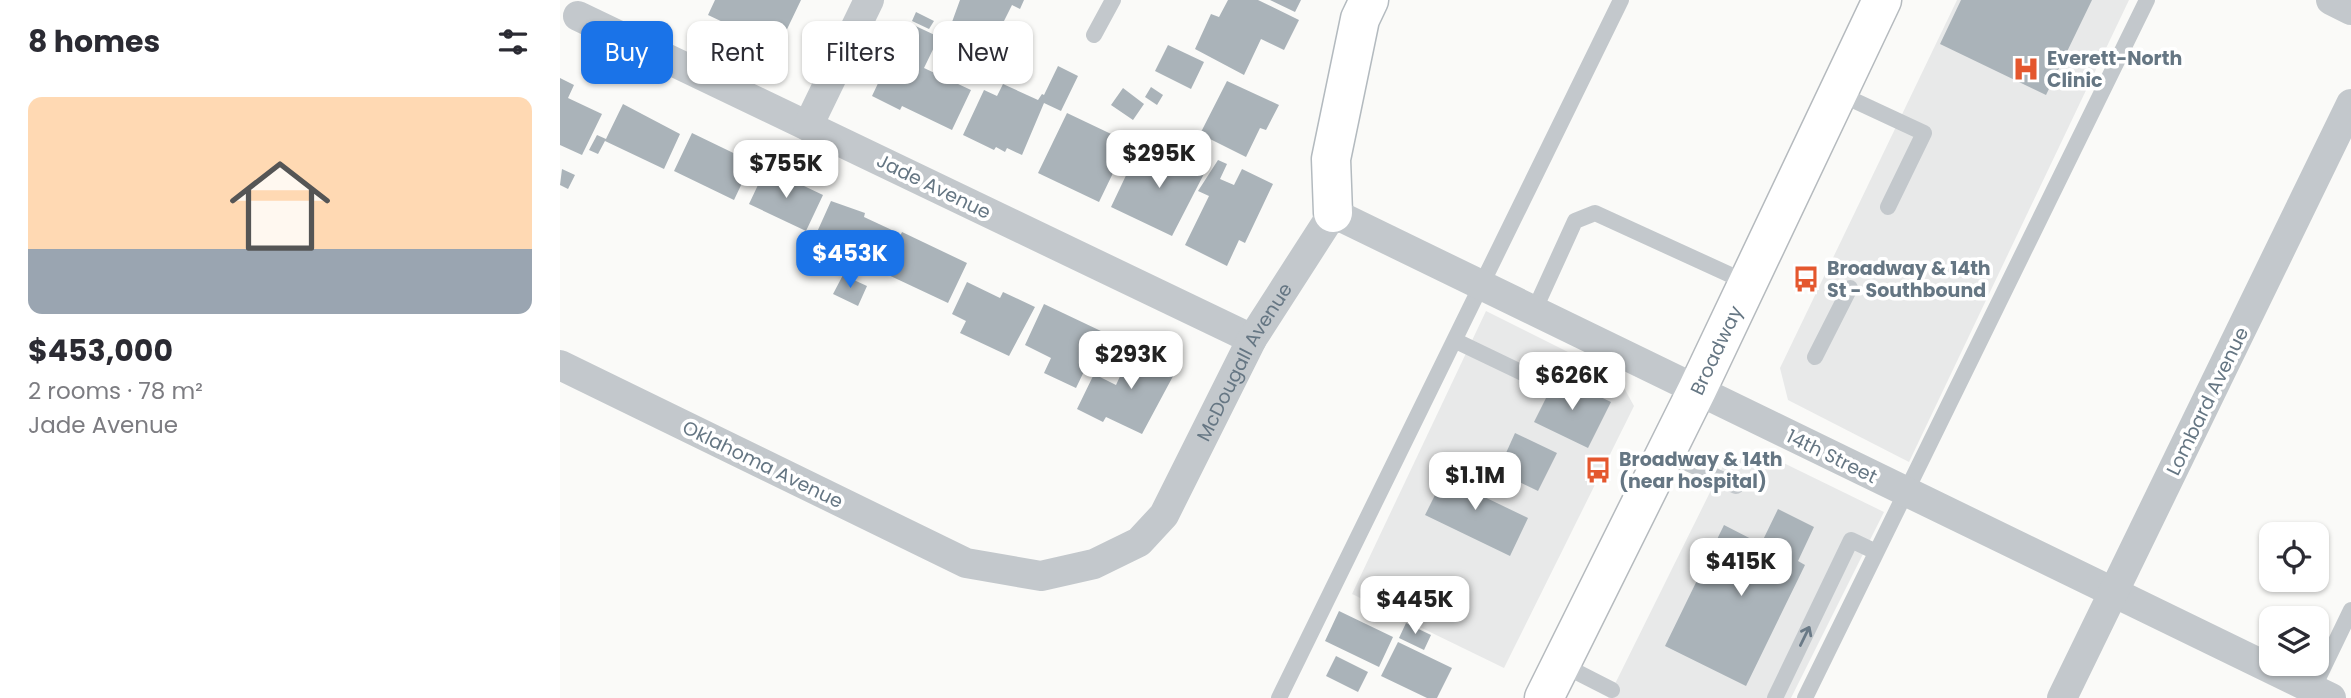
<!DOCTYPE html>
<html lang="en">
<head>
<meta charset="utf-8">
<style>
  body { margin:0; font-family:Poppins,sans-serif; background:#f7f7f7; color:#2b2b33; height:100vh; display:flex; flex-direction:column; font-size:26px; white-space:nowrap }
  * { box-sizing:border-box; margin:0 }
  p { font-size:23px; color:#7c7c81 }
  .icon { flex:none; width:38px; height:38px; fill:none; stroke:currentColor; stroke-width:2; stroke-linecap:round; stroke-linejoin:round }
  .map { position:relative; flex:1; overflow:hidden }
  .details { display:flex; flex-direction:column; background:#fff; width:560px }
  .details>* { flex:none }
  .top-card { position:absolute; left:21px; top:21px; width:665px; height:63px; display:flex; gap:14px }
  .tools { position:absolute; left:1699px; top:522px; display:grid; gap:14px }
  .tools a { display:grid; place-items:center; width:70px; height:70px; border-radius:14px; background:#fff; box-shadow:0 2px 5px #0004; font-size:35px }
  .price { position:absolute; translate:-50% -60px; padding:0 16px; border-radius:14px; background:#fff; color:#222; font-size:23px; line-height:46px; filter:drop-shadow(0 2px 4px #0008) }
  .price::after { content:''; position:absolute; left:50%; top:42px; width:21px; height:16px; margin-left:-10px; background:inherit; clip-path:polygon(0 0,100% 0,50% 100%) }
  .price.active { background:#1a73e8; color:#fff }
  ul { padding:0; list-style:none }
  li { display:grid; align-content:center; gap:14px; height:371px; padding:0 28px }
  li span { display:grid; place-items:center; height:217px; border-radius:14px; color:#555 }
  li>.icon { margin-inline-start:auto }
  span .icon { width:126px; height:126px; fill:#fffc; stroke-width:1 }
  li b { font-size:30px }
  h2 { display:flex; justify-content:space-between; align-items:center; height:84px; padding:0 28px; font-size:30px }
  .chip { padding:0 24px; border-radius:14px; background:#fff; box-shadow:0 2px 5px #0004; font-size:24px; line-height:63px }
  .chip.active { background:#1a73e8; color:#fff }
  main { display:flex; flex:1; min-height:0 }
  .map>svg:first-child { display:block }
  .built { fill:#e8e9e9 }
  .building { fill:#aab3b9 }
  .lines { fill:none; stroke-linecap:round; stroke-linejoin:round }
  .secondary-casing { stroke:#b3babf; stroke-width:41 }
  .primary-casing { stroke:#b5babe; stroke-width:41 }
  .lane { stroke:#c3c8cc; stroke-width:16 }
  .street { stroke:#c3c8cc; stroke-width:30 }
  .secondary { stroke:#fff; stroke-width:38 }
  .primary { stroke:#fff; stroke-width:38 }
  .oneway { stroke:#6a7a87 }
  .labels { text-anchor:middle; stroke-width:7; stroke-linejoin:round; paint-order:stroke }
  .poi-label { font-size:19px; font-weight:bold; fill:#657683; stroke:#fff; text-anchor:start }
  .street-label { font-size:19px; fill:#657683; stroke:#fff }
</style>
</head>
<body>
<main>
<section class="details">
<h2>8 homes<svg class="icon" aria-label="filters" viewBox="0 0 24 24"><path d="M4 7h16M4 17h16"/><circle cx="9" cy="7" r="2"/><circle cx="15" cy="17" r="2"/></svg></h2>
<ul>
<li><span style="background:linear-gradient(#ffd9b3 70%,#9aa5b1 0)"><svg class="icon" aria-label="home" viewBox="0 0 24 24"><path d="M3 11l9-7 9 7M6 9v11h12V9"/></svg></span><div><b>$453,000</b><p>2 rooms · 78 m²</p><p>Jade Avenue</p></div></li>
</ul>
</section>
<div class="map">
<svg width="1791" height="698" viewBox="0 0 1791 698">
  <rect width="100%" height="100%" fill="#fafaf8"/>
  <path class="built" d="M1397,0H1569L1349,462L1228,400L1220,368Z
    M926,311L1058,377L1074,406L944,668L792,594Z
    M1199,451L1324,512L1231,698H1048L1163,466Z"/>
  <path class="building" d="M155,0H241L218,48L148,15Z
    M400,0H464L460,9L452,5L434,41L392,22Z
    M668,0H698L739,20L724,50L701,39L684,75L635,49L651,14L659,17Z
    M710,0H741L735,12Z
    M1401,0H1532L1486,95L1380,44Z
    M356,12L374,21L369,29L352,21Z
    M347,22L379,37L364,68L411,90L392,130L342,106L340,110L312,96Z
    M608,45L644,62L631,89L595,71Z
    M498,66L518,76L501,111L484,103L462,155L447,148L445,152L436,147L434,150L403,135L424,90L437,96L443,84L478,100L482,94L484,95Z
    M0,78L14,85L8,98L42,114L22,155L0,145Z
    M667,81L719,105L706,130L700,128L686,157L640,134Z
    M591,87L603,95L597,105L585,97Z
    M563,88L584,104L573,120L551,105Z
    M63,104L120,134L104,169L45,141Z
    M507,113L568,142L539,202L478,173Z
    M132,133L192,162L174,200L114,171Z
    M37,135L46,139L38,154L29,150Z
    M579,148L617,166L623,153L647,168L612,236L551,207Z
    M658,160L667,164L660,179L674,185L682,169L713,184L685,243L679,240L667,266L625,245L649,196L638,191Z
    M206,168L263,195L246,231L189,204Z
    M2,169L15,175L8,189L0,185Z
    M271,201L305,213L304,217L334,231L315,270L253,241Z
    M342,232L407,263L388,303L322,272Z
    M283,275L307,286L298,306L273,294Z
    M407,282L440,298L443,292L475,307L449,356L400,333L406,321L392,314Z
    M484,304L543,332L516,388L484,373L491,358L465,345Z
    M575,344L619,365L582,434L546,417L543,422L517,409L534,374L556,385Z
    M997,376L1051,402L1028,448L974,422Z
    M955,433L997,453L978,491L941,473L950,455L946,453Z
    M892,461L920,475L912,491L968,518L950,556L865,515Z
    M1218,509L1254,527L1238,561L1245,565L1186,686L1105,646L1164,525L1201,544Z
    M779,611L833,637L819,667L765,641Z
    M846,623L871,635L864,650L839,638Z
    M838,642L892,668L877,698H867L821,676Z
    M776,656L808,672L798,692L766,676Z"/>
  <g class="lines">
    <g class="secondary-casing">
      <path id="secondary" d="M773,213L771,159L800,19L809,0"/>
    </g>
    <g class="primary-casing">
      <g id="primary">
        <path id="s2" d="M984,698L1137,390L1322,0"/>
      </g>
    </g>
    <path class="lane" d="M534,35L553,0
      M1278,93L1364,133L1328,207
      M974,311L1015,221L1035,213L1188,283
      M896,341L967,375
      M1255,357L1290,288
      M1106,453L1176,486
      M1001,664L1052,690
      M1751,693L1791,610
      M719,698L1061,0
      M1215,698L1291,540L1316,552
      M1245,698L1587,0"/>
    <g class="street">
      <path d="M1771,0L1791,10"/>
      <path d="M18,16L692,339"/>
      <path d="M248,126L309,0"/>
      <path id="s1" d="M0,365L406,563L481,576L534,564L579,542L604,515L692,339L773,213L1771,698"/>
      <path d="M1502,698L1791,104"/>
    </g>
    <use href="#secondary" class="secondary"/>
    <use href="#primary" class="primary"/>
  </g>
  <defs><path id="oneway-shaft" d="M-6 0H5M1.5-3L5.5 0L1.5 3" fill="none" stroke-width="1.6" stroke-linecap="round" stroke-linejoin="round" transform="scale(1.75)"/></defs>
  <use class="oneway" href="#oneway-shaft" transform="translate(1245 636) rotate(-64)"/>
  <defs>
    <g id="hospital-bare" transform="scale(2.1)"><path d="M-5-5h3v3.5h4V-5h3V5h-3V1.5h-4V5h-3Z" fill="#e4572e" stroke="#fff" stroke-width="2.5" paint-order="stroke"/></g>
    <g id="bus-bare" transform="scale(2.1)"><path d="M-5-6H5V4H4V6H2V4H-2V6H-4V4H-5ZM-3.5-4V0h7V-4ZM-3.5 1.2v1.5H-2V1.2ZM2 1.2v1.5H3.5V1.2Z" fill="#e4572e" stroke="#fff" stroke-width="2.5" paint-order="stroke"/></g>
  </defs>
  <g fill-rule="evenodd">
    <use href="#hospital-bare" x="1466" y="69"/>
    <use href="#bus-bare" x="1246" y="279"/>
    <use href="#bus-bare" x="1038" y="470"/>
  </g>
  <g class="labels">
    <g class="poi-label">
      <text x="1487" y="65">Everett-North<tspan x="1487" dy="22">Clinic</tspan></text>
      <text x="1267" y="275">Broadway &amp; 14th<tspan x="1267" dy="22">St - Southbound</tspan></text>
      <text x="1059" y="466">Broadway &amp; 14th<tspan x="1059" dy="22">(near hospital)</tspan></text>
    </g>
    <g class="street-label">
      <text transform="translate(374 186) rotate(26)" y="7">Jade Avenue</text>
      <text dy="7" stroke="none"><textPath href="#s2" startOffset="388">Broadway</textPath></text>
      <text dy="7" stroke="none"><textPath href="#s1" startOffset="842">McDougall Avenue</textPath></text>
      <text transform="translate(1647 401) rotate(-64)" y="7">Lombard Avenue</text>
      <text transform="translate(1272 456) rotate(26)" y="7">14th Street</text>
      <text transform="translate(203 464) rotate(26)" y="7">Oklahoma Avenue</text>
    </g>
  </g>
</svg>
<div class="tools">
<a><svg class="icon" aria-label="locate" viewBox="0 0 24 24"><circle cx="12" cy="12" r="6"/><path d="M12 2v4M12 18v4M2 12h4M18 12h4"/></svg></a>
<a><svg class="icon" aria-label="layers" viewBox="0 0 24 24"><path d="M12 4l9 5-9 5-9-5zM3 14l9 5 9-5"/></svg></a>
</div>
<b class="price" style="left:599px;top:190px">$295K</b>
<b class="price" style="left:226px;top:200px">$755K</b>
<b class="price active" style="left:290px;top:290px">$453K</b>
<b class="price" style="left:571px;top:391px">$293K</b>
<b class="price" style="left:1012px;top:412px">$626K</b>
<b class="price" style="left:915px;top:512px">$1.1M</b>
<b class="price" style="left:1181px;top:598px">$415K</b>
<b class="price" style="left:855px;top:636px">$445K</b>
<div class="top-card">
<a class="chip active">Buy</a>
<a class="chip">Rent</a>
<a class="chip">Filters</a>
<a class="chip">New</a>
</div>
</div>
</main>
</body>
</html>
